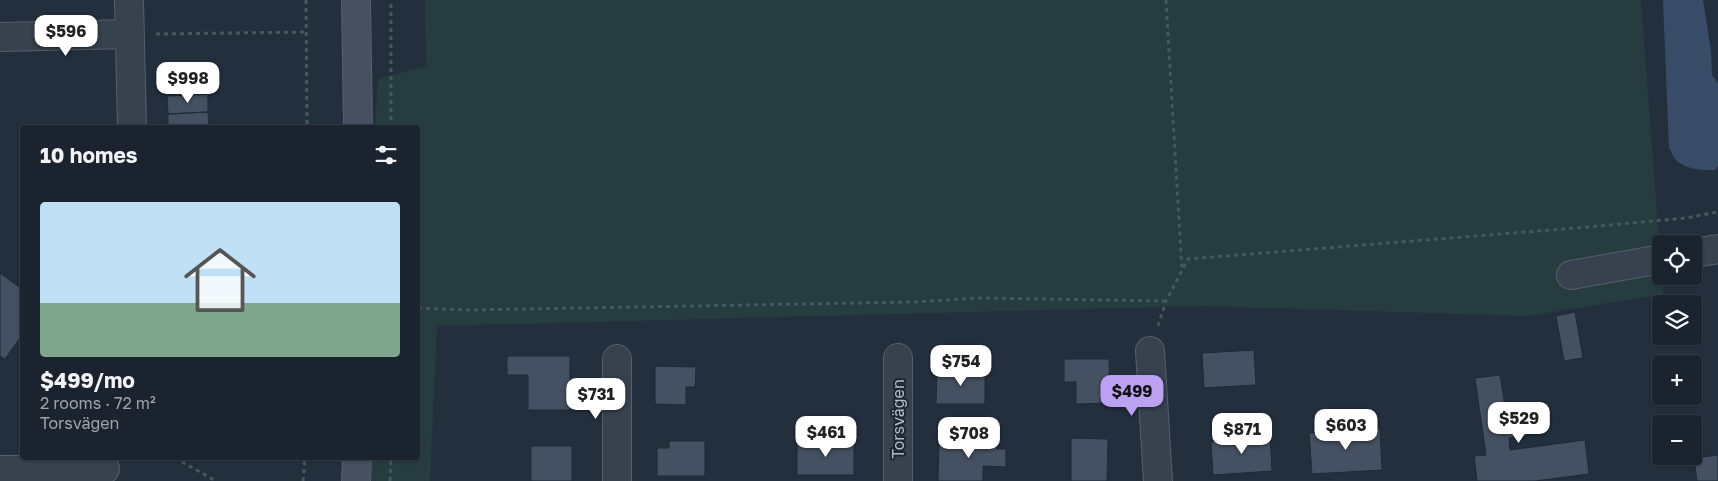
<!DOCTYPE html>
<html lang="en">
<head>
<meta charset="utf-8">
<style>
  body { margin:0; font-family:"Golos Text",sans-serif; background:#282f3a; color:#f1f3f6; height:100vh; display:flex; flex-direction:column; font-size:19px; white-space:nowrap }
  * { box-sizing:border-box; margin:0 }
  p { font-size:16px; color:#a0a4aa }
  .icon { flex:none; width:28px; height:28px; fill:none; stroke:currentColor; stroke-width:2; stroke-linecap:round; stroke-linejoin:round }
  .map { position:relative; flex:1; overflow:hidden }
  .details { position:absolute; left:20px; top:125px; width:400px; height:335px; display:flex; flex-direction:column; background:#1b232e; border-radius:5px; box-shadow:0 1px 4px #0004,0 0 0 1px #39404a }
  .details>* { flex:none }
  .buttons { position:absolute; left:1652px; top:235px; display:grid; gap:10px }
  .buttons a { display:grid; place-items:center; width:50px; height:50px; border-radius:5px; background:#1b232e; box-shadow:0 1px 4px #0004,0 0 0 1px #39404a; font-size:25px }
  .price { position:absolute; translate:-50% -42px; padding:0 11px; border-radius:10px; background:#fff; color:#222; font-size:16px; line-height:32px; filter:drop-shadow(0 1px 2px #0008) }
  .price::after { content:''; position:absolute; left:50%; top:30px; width:15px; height:11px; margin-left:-8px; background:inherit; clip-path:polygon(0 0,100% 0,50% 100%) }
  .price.current { background:#bca0f2; color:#111 }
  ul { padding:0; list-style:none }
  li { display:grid; align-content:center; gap:10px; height:265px; padding:0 20px }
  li+li { border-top:1px solid #39404a }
  li span { display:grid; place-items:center; height:155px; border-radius:5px; color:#555 }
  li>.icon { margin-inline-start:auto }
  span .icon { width:90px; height:90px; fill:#fffc; stroke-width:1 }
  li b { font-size:21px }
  h2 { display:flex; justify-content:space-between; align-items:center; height:60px; padding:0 20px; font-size:21px }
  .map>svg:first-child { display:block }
  .green { fill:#263c3f }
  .water { fill:#394c67 }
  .building { fill:#455162; stroke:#1f2835 }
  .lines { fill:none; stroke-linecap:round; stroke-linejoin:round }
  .street-casing { stroke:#565f6c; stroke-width:30 }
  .secondary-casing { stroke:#565f6c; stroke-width:30 }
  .path { stroke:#44595c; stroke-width:3; stroke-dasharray:4 4; stroke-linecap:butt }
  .street { stroke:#38414e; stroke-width:28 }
  .secondary { stroke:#465061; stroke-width:28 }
  .labels { text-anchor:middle; stroke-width:4; stroke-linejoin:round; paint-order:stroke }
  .street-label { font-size:16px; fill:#b4bcc9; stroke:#1d2633 }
</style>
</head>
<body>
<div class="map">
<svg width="1718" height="481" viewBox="0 0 1718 481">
  <rect width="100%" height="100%" fill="#242f3e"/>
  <path class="green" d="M425,0H1641L1663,294L1528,316L1201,306L437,326L430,481H366V458H418V128L375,127L378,79L426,66Z"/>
  <path class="water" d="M1663,0H1703L1711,51L1712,75L1718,83V166L1715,170C1702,171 1684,169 1675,159C1673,156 1671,151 1669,148Z"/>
  <path class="building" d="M208,94V112L168,114L167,96Z
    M208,112L209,128H168V114Z
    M0,273L22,289V335L5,359L0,356Z
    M1575,312L1583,358L1564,361L1556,316Z
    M1254,350L1256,385L1204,388L1202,353Z
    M507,356H570V410H528V375H507Z
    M1064,359H1109L1110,403L1076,404V382H1064Z
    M655,366L696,367L695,387H686V405L655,404Z
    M937,369H985V404H936Z
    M1500,375L1506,412L1523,410L1527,436L1509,438L1510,450L1585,440L1589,474L1535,481H1477L1474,456L1486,455L1475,378Z
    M1380,428L1382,470L1312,474L1309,433Z
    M981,433H997V449H1006V467L983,466V481H938L939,441H981Z
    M1270,434L1272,471L1213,475L1211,442L1229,441V437Z
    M1071,438L1108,439L1107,481H1071Z
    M669,441H705V476H657V448H669Z
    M797,441H854V475H797Z
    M531,446H572V481H531Z
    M1718,455V481H1697L1694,458Z"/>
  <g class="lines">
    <g class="street-casing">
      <path id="street" d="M129,0L132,128
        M0,37L130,34
        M1694,253L1718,249
        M1571,275L1661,259
        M1150,351L1158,481
        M617,359V481
        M0,470L105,469
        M898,481V358"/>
    </g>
    <g class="secondary-casing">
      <path id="secondary" d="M356,0L358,128
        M356,481L357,458"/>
    </g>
    <path class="path" d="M306,0L307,128
      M1166,0L1182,271
      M156,34L306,32
      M391,128V0
      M418,308L469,310L913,302L979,298L1166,301
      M1158,326L1166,301L1188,259L1588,227L1686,218L1718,212
      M175,458L216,481
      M303,481L305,458
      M390,481L391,458"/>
    <use href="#street" class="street"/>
    <use href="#secondary" class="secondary"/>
  </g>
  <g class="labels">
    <g class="street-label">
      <text transform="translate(898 419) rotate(-90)" y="6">Torsvägen</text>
    </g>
  </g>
</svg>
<div class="buttons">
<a><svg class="icon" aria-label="locate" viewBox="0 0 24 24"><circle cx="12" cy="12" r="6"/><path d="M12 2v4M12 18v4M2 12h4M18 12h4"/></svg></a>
<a><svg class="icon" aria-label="layers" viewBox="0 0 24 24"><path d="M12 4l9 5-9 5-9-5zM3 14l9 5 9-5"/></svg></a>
<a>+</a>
<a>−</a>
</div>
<b class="price" style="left:66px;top:57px">$596</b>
<b class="price" style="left:188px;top:104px">$998</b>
<b class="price" style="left:961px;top:387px">$754</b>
<b class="price current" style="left:1132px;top:417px">$499</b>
<b class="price" style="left:596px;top:420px">$731</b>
<b class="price" style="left:1519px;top:444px">$529</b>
<b class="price" style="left:1346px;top:451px">$603</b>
<b class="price" style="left:1242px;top:455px">$871</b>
<b class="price" style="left:826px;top:458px">$461</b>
<b class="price" style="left:969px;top:459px">$708</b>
<section class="details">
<h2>10 homes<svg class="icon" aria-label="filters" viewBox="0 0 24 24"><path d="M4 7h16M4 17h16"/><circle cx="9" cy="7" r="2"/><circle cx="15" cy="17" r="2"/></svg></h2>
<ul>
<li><span style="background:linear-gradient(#bfe0f5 65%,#7fa58c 0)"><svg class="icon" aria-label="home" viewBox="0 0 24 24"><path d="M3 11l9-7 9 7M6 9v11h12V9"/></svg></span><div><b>$499/mo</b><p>2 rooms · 72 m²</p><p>Torsvägen</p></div></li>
</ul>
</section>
</div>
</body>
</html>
